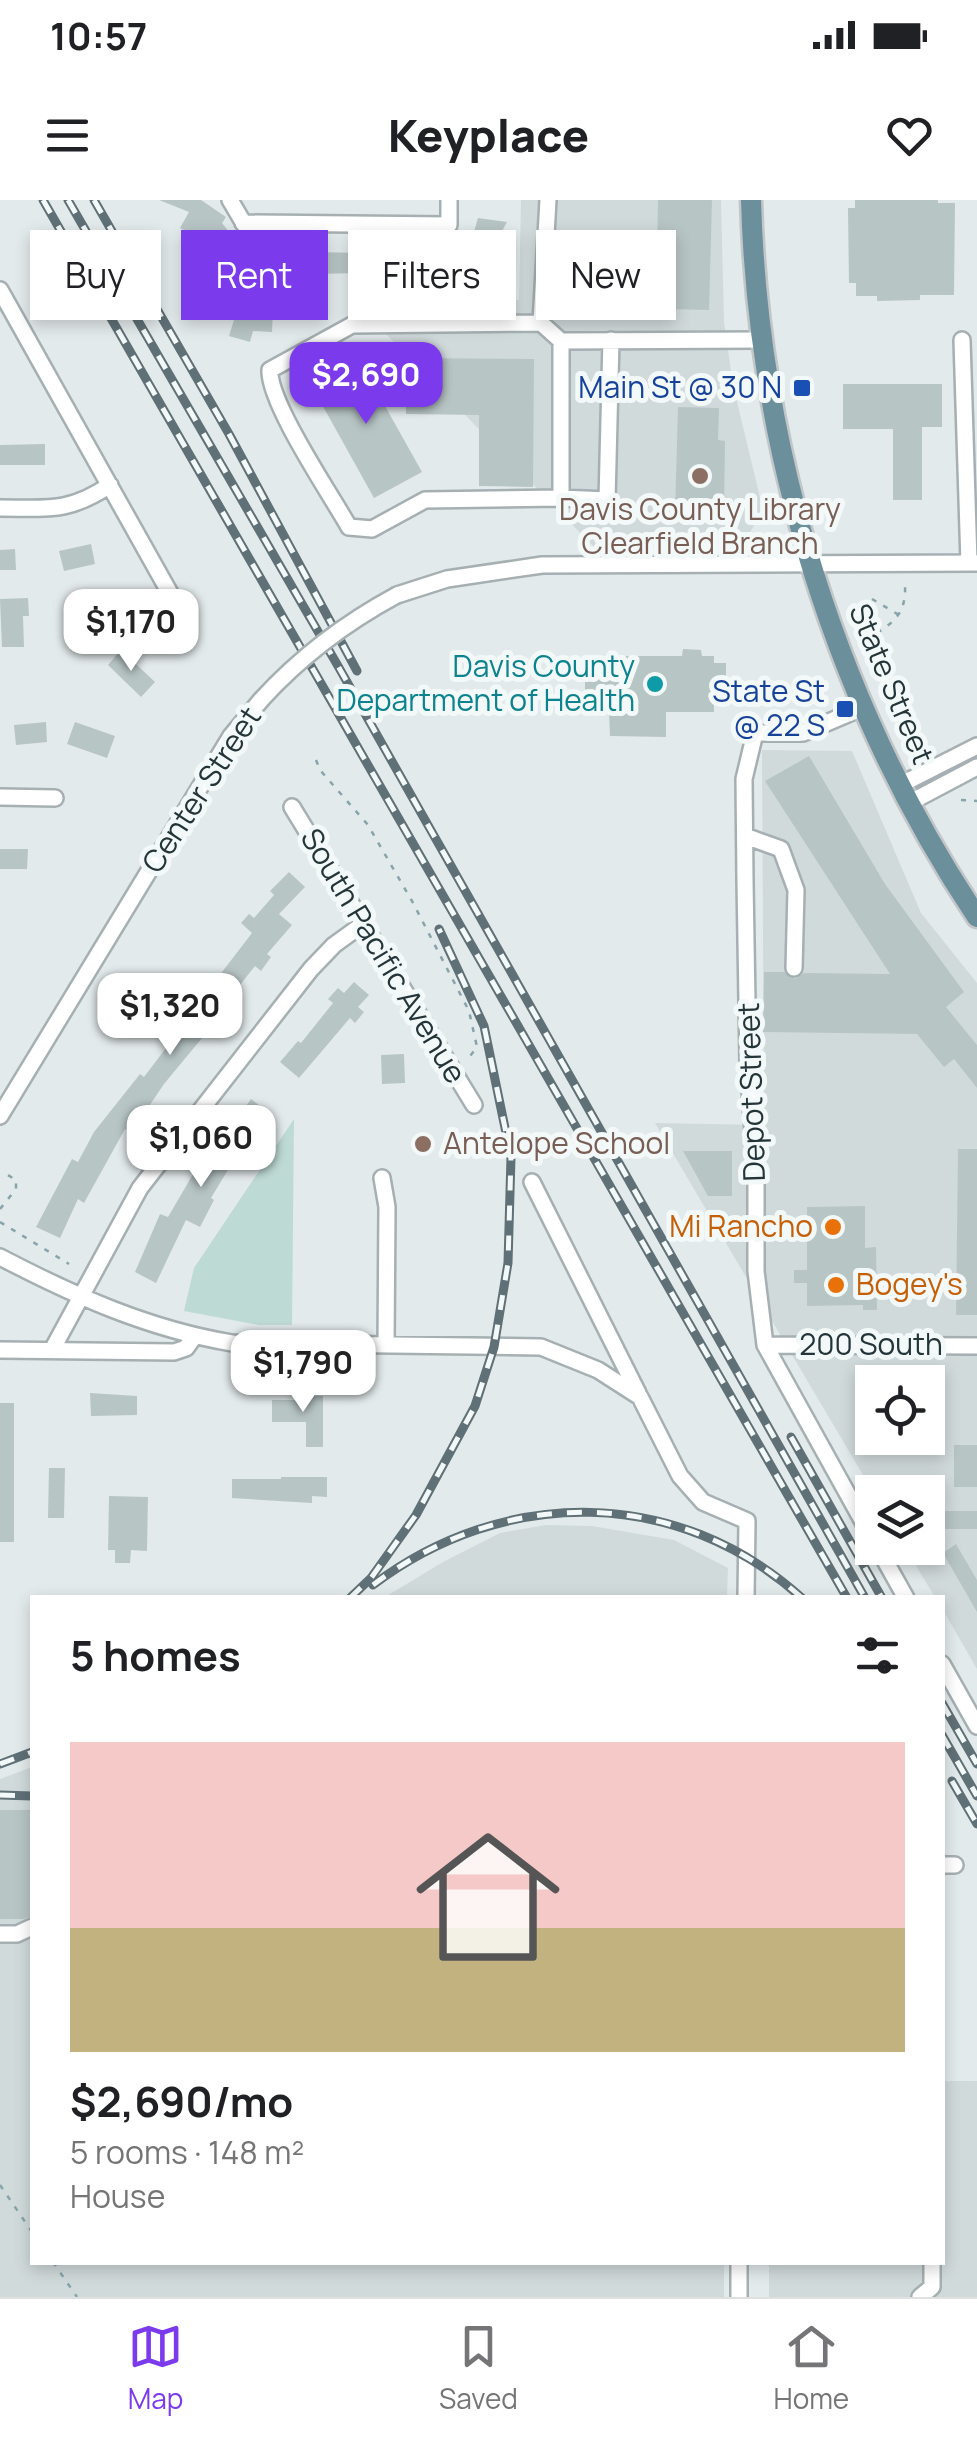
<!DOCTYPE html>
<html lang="en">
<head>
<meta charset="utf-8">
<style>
  body { margin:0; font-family:Manrope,sans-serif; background:#f6f6f6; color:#202124; height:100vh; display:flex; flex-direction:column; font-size:38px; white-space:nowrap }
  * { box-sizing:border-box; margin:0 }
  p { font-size:32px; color:#757577 }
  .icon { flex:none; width:55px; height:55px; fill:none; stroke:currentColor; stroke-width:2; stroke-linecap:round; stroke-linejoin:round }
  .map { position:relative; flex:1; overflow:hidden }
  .panel { position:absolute; left:30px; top:1395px; width:915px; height:670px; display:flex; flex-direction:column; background:#fff; border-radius:0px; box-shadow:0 5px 15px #0003 }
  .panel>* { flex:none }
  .hud { position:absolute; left:30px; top:30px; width:918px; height:90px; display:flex; gap:20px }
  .fabs { position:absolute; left:855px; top:1165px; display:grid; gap:20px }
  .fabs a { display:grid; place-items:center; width:90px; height:90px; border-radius:0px; background:#fff; box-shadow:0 5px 15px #0003; font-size:50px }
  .price { position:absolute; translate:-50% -85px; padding:0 22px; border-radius:20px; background:#fff; color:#222; font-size:32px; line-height:65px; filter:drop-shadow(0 2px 5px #0008) }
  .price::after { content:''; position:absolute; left:50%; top:60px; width:30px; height:22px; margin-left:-15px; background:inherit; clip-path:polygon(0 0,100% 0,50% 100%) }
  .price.on { background:#7c3aed; color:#fff }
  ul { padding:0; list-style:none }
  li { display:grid; align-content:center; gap:20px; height:530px; padding:0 40px }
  li span { display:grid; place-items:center; height:310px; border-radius:0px; color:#555 }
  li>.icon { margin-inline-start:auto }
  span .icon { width:180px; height:180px; fill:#fffc; stroke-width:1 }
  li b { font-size:42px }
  h2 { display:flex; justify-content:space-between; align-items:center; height:120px; padding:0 40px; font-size:42px }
  .pill { padding:0 35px; border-radius:0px; background:#fff; box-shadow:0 5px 15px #0003; font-size:35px; line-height:90px }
  .pill.on { background:#7c3aed; color:#fff }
  .status { display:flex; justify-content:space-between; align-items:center; height:70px; padding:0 50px; background:#fff; direction:ltr }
  .status svg { height:28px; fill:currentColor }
  header { display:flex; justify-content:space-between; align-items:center; height:130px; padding:0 40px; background:#fff; font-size:45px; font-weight:800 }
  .menu { display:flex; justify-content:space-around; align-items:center; height:140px; border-top:2px solid #e0e0e0; background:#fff; font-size:28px; color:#757577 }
  .menu a { display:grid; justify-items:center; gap:5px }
  .menu .on { color:#7c3aed }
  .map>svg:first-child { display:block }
  .built { fill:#d1dadb; fill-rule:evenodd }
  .green { fill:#bedad4 }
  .building { fill:#b8c5c5 }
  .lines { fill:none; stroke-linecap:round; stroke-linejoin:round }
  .minor-casing { stroke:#a6b0b2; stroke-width:20 }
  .major-casing { stroke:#c2c6c8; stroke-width:25 }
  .path { stroke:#87a4ab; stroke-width:2.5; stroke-dasharray:5 8; stroke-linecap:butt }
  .minor { stroke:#fff; stroke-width:15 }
  .major { stroke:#6c8f9c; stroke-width:20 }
  .rail-casing { stroke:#5f7076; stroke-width:9 }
  .rail { stroke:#f3f8f8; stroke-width:5; stroke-dasharray:15; stroke-linecap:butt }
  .minor-bridge-casing { stroke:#a6b0b2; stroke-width:20; stroke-linecap:butt }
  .minor-bridge { stroke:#fff; stroke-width:15 }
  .transit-dot { fill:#1a4fb4; stroke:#f3f8f8; stroke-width:4 }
  .education-dot { fill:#8d6e63; stroke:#f3f8f8; stroke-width:4 }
  .culture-dot { fill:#0f9aa8; stroke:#f3f8f8; stroke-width:4 }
  .food-dot { fill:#e8710a; stroke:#f3f8f8; stroke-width:4 }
  .labels { text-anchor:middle; stroke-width:10; stroke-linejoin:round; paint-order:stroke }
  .transit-label { font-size:30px; fill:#164399; stroke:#f3f8f8; text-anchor:end }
  .education-label { font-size:30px; fill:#785e54; stroke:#f3f8f8 }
  .culture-label { font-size:30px; fill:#0d838f; stroke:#f3f8f8; text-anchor:end }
  .street-label { font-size:30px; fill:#24353a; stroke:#f3f8f8 }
  .food-label { font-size:30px; fill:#c56008; stroke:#f3f8f8; text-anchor:end }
</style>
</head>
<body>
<div class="status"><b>10:57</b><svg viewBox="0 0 49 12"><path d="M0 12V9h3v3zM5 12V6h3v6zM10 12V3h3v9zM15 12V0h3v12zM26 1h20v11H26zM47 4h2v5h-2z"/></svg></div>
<header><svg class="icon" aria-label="menu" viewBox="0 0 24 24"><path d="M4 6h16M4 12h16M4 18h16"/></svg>Keyplace<svg class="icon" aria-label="heart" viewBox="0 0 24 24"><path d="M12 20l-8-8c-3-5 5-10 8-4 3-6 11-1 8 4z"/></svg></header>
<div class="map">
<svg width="977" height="2097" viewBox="0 0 977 2097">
  <rect width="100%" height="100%" fill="#e3eaeb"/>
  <path class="built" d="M521,0H721L724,122L733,185L763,310L742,346L594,347L348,95L519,100Z
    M762,550L852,551L921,713L977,783V1469L943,1410L942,1398L935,1397L905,1348H928V1292H873L655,923L764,925ZM872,1182H928V1238H872Z
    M546,1325L592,1326L674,1340L728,1368L727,1397H385L443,1362L500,1333Z
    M32,1567V2062L724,2063V2097H0V1579Z
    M943,1881H977V2097H769V2063L942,2062Z"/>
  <path class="green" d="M294,919L292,1125H259L184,1111L194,1068Z"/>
  <path class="building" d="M159,0H201L226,17L222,23L250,58L216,86L197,66L206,57L191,46L197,38L180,28L189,12Z
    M658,0H712L709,110L582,107L583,55L657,57Z
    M855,0H938V3H955L954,95H920V100L877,101V96H856V83H849L848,8H855Z
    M478,18L507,22L492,49L502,54L467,82L446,57L473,35Z
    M314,42V52L364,53L363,73L313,74V97L263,101V84H284L279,47Z
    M402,59H419L420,76H413L414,96H377L378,62H402Z
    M233,98L273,110L272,132L253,131L250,142L229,136L234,120L227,118Z
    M357,156L422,272L374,298L310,183Z
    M406,158L534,159L533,287L479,286V215L406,214Z
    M843,184H942V227H922V300H893V229H843Z
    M678,207L719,208L718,240L725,241L724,313L675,312Z
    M45,244V265H0V245Z
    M91,344L95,364L64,371L59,351Z
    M15,349L16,370H0V350Z
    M117,394L124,421L103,426L96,400Z
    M28,398L29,416H23L24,447H2L0,399Z
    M683,449L701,450L702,456H714V463H726V504H714V512H666V537L610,536L609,512H585V456H682Z
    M121,450L155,482L141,497L108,465Z
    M46,522L47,542L16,545L14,525Z
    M75,522L115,536L107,558L67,544Z
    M809,556L885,684L964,792L946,807L977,845V888L954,859L944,867L917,834L763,832L764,772H784L795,779L804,773L890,774L765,581Z
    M0,649H28L27,669H0Z
    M289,672L305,687L279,714L292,725L267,754L271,757L261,771L255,766L247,776L223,807L226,809L164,884L131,933L125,929L84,1003L78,999L60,1038L36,1027L72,959L78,962L94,932L140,874L144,877L169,844L166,841L211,791L209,789L252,733L241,723L249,714L254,718L274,695L270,691Z
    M354,782L369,795L358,807L364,812L355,823L350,818L299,878L280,862L298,841L301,843L333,803L328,799L338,788L344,793Z
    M404,854L405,883L382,884L381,855Z
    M251,899L271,914L249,941L257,947L248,959L242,955L235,965L232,963L211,998L214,1000L200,1027L186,1020L156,1083L135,1072L160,1014L168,1017L206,952L211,955Z
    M958,949H977V1115H956Z
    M683,951H732V996H708Z
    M865,1006V1048L876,1047L877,1110H863V1105L807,1106V1083H794V1070H807V1007Z
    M296,1190H315V1196H323V1247H306V1222H272V1200H296Z
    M90,1193L137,1196V1215L91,1216Z
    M0,1203H14V1342H0Z
    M954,1245H977V1287H954Z
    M49,1268H65L64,1318H48Z
    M281,1277H327V1297L312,1296V1303L232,1298V1279H281Z
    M109,1296L148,1297L147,1351L131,1350L130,1363H115V1350H108Z
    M928,1311H977V1329H928Z
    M956,1344L977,1380V1412L943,1353Z
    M0,1610H32V1716L23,1719H0Z"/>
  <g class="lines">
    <g class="minor-casing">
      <path id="minor" d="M230,0L266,61
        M548,0L541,123L561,141L761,140
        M243,23L449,25V0
        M0,90L176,404L174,433
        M541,123L352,125L270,170C268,202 331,295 349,327L372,329L425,300L561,298
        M962,140L969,363
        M561,141V298L607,300L611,140
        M0,308C48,308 68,313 110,285
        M397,395L447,379L542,365L977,363
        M864,507L803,533H755L744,579L745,681L748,862L756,974V1071L765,1145L872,1338
        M900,585L977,546
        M0,597L55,598
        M909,603L977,567
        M292,607L474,905
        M745,636L781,649L796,690L794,768
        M0,916L231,536L261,500
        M382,978L387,1007L386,1145
        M532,982L638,1193
        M0,1057C75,1096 148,1129 232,1143L541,1147L598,1170L640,1197L680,1276L703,1302L747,1321L746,1398
        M765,1145L977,1146
        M0,1150L174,1152L186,1148L194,1137
        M52,1150L140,988L311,769L334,745L363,724
        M878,1348L906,1398
        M942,1464L977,1526
        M942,1665H955
        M0,1734H17L32,1727
        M739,2062V2097
        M920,2097L932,2087V2062"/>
    </g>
    <g class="major-casing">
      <path id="major" d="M751,0C758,252 837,507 977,717"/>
    </g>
    <path class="path" d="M872,399L899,415
      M877,433C896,421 906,411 905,386
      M316,560L320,570L368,625L412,701L469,811L477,847L467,860
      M961,600L977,601
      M0,1009L16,989V980L3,972
      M0,1022L69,1064
      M0,1985L32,2032
      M53,2062L77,2097"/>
    <use href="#minor" class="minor"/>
    <use href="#major" class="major"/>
    <g class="rail-casing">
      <path id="rail" d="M43,0L847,1398
        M68,0L338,466L865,1398
        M94,0L229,234L357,471
        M791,1237L882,1398
        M373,1385C504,1286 678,1286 802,1398
        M350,1398L371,1378L416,1315L475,1206L494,1147L508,1063L511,957L484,826L439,729
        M942,1503L977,1564
        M942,1535L977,1596
        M0,1564L32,1552
        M952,1581L977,1624
        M0,1595L32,1596"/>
    </g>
    <use href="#rail" class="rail"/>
    <g class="minor-bridge-casing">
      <path id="minor-bridge" d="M261,500C301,456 345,423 397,395"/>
    </g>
    <use href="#minor-bridge" class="minor-bridge"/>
  </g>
  <g class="transit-dot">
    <rect x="792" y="178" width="20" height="20" rx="5"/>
    <rect x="835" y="499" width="20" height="20" rx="5"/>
  </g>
  <g class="education-dot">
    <circle cx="700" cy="276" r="10"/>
    <circle cx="423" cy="944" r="10"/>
  </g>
  <circle class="culture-dot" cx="655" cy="484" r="10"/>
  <g class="food-dot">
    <circle cx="833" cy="1027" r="10"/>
    <circle cx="836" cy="1085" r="10"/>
  </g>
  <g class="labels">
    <g class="transit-label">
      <text x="782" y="198">Main St @ 30 N</text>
      <text x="825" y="502">State St<tspan x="825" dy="34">@ 22 S</tspan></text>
    </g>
    <g class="education-label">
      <text x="700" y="320">Davis County Library<tspan x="700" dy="34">Clearfield Branch</tspan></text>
      <text x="443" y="954" text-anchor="start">Antelope School</text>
    </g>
    <g class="culture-label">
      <text x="635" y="477">Davis County<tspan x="635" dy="34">Department of Health</tspan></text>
    </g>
    <g class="street-label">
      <text transform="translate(891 484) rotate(67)" y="10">State Street</text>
      <text transform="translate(202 590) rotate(-57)" y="10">Center Street</text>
      <text transform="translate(383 756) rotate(59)" y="10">South Pacific Avenue</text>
      <text transform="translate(752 892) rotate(-92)" y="10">Depot Street</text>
      <text x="871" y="1155">200 South</text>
    </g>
    <g class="food-label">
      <text x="813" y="1037">Mi Rancho</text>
      <text x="856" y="1095" text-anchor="start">Bogey's</text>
    </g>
  </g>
</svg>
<div class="fabs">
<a><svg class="icon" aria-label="locate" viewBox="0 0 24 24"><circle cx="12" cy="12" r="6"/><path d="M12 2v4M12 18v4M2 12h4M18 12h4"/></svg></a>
<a><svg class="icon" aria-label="layers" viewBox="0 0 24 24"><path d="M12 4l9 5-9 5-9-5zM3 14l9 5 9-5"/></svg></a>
</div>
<b class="price on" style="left:366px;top:227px">$2,690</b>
<b class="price" style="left:131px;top:474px">$1,170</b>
<b class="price" style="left:170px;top:858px">$1,320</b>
<b class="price" style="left:201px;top:990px">$1,060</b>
<b class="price" style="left:303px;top:1215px">$1,790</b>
<div class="hud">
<a class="pill">Buy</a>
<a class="pill on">Rent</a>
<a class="pill">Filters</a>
<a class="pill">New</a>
</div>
<section class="panel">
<h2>5 homes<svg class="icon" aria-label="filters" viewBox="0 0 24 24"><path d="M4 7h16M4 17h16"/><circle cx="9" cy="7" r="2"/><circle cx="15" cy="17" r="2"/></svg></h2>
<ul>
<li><span style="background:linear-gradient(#f6c9c9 60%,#c2b280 0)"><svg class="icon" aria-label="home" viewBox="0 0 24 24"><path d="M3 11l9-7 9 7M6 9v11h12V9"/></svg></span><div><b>$2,690/mo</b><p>5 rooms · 148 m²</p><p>House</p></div></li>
</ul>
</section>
</div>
<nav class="menu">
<a class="on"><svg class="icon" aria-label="map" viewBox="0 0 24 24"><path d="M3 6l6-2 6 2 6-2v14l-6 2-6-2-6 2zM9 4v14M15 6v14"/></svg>Map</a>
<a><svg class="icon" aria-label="saved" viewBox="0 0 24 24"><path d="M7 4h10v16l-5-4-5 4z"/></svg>Saved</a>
<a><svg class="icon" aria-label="home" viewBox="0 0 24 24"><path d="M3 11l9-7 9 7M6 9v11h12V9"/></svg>Home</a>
</nav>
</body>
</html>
